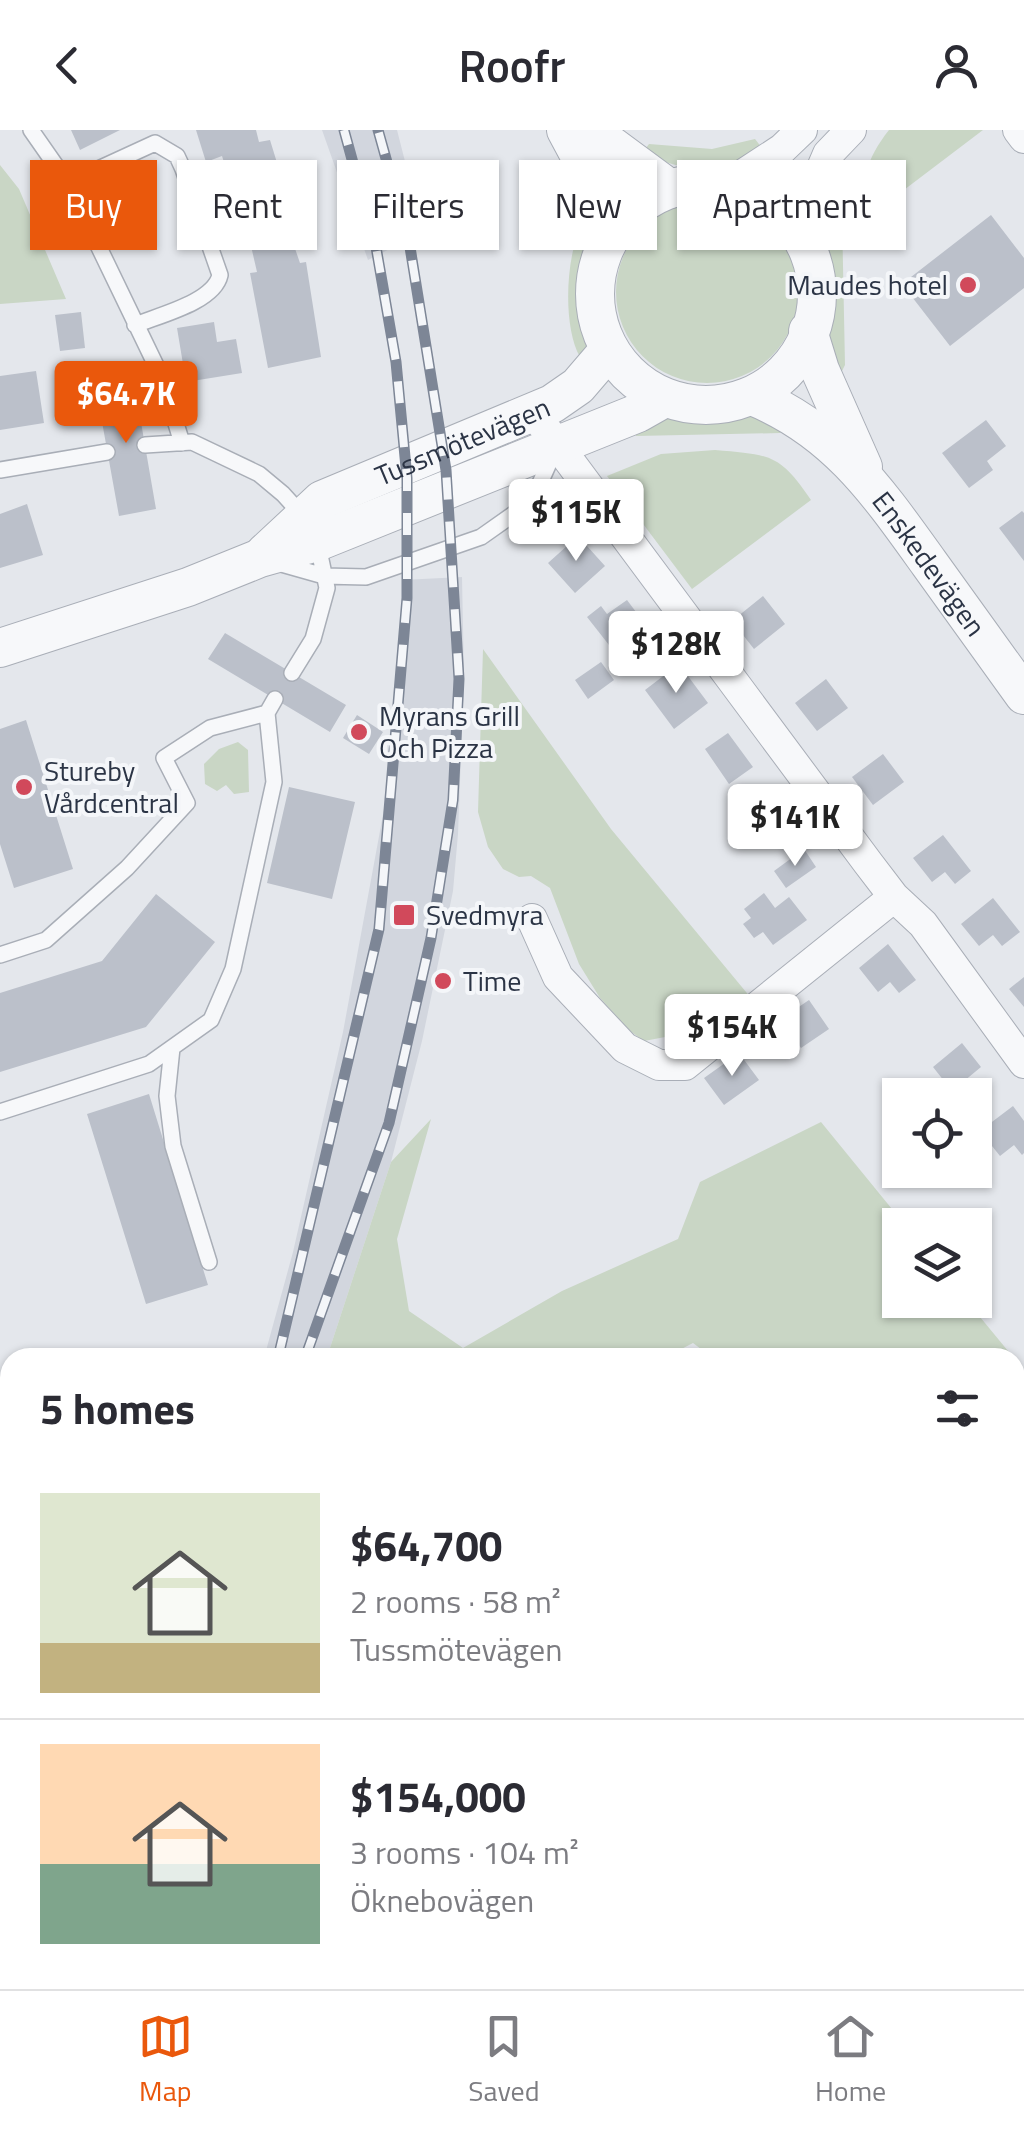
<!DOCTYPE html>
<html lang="en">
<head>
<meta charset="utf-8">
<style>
  body { margin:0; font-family:"Titillium Web",sans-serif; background:#f7f7f7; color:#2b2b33; height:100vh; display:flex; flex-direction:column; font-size:38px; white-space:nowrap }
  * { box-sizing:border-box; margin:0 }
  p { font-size:32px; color:#7c7c81 }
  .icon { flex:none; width:55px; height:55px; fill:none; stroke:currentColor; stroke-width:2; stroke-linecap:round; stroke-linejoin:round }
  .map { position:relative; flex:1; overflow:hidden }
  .panel { position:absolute; left:0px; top:1218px; width:1025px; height:642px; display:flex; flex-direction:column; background:#fff; border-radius:30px 30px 0 0; box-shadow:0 2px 8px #0004 }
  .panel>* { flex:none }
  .top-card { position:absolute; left:30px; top:30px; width:965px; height:90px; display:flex; gap:20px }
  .controls { position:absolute; left:882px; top:948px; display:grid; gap:20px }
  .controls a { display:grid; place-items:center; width:110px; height:110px; border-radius:0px; background:#fff; box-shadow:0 2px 8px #0004; font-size:50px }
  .price { position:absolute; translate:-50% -85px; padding:0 22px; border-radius:10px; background:#fff; color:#222; font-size:32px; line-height:65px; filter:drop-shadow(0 2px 5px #0008) }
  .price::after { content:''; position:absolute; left:50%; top:60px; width:30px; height:22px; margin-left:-15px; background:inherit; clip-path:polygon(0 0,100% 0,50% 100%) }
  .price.selected { background:#ea580c; color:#fff }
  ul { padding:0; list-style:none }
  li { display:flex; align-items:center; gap:30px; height:250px; padding:0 40px }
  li+li { border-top:2px solid #e1e1e2 }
  li span { display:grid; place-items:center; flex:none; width:280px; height:200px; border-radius:0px; color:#555 }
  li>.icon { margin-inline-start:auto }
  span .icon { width:120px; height:120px; fill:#fffc; stroke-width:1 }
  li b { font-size:42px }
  h2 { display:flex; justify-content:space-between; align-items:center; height:120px; padding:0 40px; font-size:42px }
  .chip { padding:0 35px; border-radius:0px; background:#fff; box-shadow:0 2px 8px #0004; font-size:35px; line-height:90px }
  .chip.selected { background:#ea580c; color:#fff }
  header { display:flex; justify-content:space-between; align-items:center; height:130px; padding:0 40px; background:#fff; font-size:45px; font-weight:600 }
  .tabs { display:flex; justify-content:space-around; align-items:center; height:140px; border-top:2px solid #e1e1e2; background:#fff; font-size:28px; color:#7c7c81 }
  .tabs a { display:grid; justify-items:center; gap:5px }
  .tabs .selected { color:#ea580c }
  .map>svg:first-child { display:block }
  .built { fill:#d2d6de }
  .green { fill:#c9d6c5 }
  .building { fill:#bbc0ca }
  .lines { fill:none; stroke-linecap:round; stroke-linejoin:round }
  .service-casing { stroke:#a9aeb7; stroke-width:18 }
  .minor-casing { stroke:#a9aeb7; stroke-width:32 }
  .tertiary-casing { stroke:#a9aeb7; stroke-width:40 }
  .service { stroke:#f7f8fa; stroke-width:15 }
  .minor { stroke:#f7f8fa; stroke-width:30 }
  .tertiary { stroke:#f7f8fa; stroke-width:38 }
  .rail-casing { stroke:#7d8696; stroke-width:11 }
  .rail { stroke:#f4f6f9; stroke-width:8; stroke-dasharray:22; stroke-linecap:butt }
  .poi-dot { fill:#d1495b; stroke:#f4f6f9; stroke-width:4 }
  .labels { text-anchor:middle; stroke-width:8; stroke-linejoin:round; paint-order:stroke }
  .poi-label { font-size:28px; fill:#2b3445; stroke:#f4f6f9; text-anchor:start }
  .street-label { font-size:28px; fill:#2b3445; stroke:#f4f6f9 }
</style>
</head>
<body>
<header><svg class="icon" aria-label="back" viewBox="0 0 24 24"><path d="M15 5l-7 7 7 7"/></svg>Roofr<svg class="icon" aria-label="person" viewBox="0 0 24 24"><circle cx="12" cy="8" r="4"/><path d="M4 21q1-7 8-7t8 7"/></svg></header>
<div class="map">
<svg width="1024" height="1859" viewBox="0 0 1024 1859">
  <rect width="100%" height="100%" fill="#e4e7ec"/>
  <path class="built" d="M322,0H397L423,102L368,130Z
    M462,447L464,548L458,704L453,761L422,911L391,1032L327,1227L264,1228L293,1122L343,902L389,652L402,529V450Z
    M51,1850H104L101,1859H47Z"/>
  <path class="green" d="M889,0H983L863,91L860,89C861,52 866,29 889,0Z
    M755,9L766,23C724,42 684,45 643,22L649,14L712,19Z
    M0,35L19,59L66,169L0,174Z
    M826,67L840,73L842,86L845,235L840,245L824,211L832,174L817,93Z
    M616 162a91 91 0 1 1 182 0a91 91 0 1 1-182 0Z
    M591,80L595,100L585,179L589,213L580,227C561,195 565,108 591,80Z
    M668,282L758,285L785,297L780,303L636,306L632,297Z
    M715,320C770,325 779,323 811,370L692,459L607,346L661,324Z
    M483,519L611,699L751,868L681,904L644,911L630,901L600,868L579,834L550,758L531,746L519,747L503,739L488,717L478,682Z
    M238,612L248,620L249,662L234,664L226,655L217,661L205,654L204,634L219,619Z
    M431,989L397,1109L409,1181L463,1218L562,1161L678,1109L700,1052L821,992L905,1095H900V1170H966L1013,1227L713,1228L693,1213L664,1228L327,1227L391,1032Z
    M1015,1231L1024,1242V1673L1015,1663Z
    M0,1631L10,1639V1850H51L47,1859H0Z
    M104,1850H575L586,1859H101Z"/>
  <path class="building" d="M71,0H120L80,20Z
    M196,0H256L259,12L270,10L298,101L290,104L300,133L306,132L321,227L268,238L250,143L257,142L251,116L222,26L206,32Z
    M991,85L1024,128V158L950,216L902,154Z
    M81,182L85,218L60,221L55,185Z
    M214,192L217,212L236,209L242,243L186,252L177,198Z
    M36,241L44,293L0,300V246Z
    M133,246L156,379L119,386L95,253Z
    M986,290L1006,316L987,331L993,340L969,358L942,323Z
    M27,374L43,425L0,438V384Z
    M1022,381L1024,383V431L999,398Z
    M578,406L605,436L575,463L548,433Z
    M763,466L785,494L754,519L732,491Z
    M627,470L651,502L630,518L621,506L609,515L587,487L601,476L607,484Z
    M225,503L346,575L330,602L208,529Z
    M601,532L614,550L588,569L575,550Z
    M679,534L708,573L674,599L645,560Z
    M826,549L848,578L817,601L795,573Z
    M357,585L383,602L369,624L343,608Z
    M26,590L73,739L14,758L0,714V599Z
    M728,603L753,637L729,654L705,619Z
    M883,624L904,652L873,675L852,647Z
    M289,657L355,672L332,769L267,753Z
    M772,659L798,697L776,713L763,695L753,702L739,681Z
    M943,705L971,741L955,754L945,742L932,752L913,728Z
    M804,719L816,737L786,758L774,741Z
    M764,763L775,778L789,767L807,790L773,815L763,802L754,808L743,794L751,788L744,779Z
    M156,764L215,812L146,897L0,942V863L102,831Z
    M993,768L1020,802L1002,816L993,805L979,816L961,794Z
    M888,814L916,850L899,863L890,852L878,862L859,838Z
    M1024,847V877L1009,859Z
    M809,870L829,899L801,918L781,889Z
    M962,913L981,937L952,961L933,937Z
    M739,923L759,950L724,975L704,948Z
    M149,964L208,1155L146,1174L87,984Z
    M1013,976L1024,991V1023L1022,1025L1014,1015L1000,1026L980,1001Z
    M1015,1733L1024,1739L1015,1757Z
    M894,1850H953L947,1859H888Z"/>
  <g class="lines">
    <g class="service-casing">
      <path id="service" d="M31,0L68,53L162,248L182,313
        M68,53L155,13L177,26L183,39L220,145C214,172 160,185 135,195
        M145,315L192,312L259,344L283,364L303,386
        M0,340L107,322
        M278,433L324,446L366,447L481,407L532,371L554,322
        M292,543L313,509L327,458L317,411
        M0,825L46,810L127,738L187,673L164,628L210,598L267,583L275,569
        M172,918L167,966L173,1016L209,1132
        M0,982L149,934L211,890L233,839L274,652L267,583
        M861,1859L867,1850"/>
    </g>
    <g class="minor-casing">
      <path id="minor" d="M1018,0L1024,8
        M730,53L782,19L802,0
        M797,96L828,24L851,0
        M533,282L868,733L894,767L923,794L1024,933
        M532,789L558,847L625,918L659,935H685L894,767
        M696,1850L701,1859"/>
    </g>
    <g class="tertiary-casing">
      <g id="tertiary">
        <path d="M566,0L596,56L615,101"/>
        <path d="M590,0L670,59"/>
        <circle cx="706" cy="164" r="111"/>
        <path d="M808,201L820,240L863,337"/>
        <path id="s1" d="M752,266C836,300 878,362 929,433C961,477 992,521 1024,565"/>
        <path id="s2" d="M265,423L322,370L552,274L578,256L608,221"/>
        <path d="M0,518L188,457L260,428L317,412L638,283L661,270"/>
      </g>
    </g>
    <use href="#service" class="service"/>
    <use href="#minor" class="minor"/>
    <use href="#tertiary" class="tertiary"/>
    <g class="rail-casing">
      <path id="rail" d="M278,1228L379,799L407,468V348L396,232L376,117L344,0
        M305,1228L389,993L431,808L453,670L459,549L446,340L409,111L378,0
        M62,1859L66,1850
        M84,1859L87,1850"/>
    </g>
    <use href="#rail" class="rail"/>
  </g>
  <g class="poi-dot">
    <circle cx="968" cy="155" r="10"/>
    <circle cx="359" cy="602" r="10"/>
    <circle cx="24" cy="657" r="10"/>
    <rect x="392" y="773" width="24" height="24" rx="5"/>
    <circle cx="443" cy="851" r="10"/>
  </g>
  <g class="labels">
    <g class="poi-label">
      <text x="948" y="165" text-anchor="end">Maudes hotel</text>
      <text x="379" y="596">Myrans Grill<tspan x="379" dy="32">Och Pizza</tspan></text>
      <text x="44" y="651">Stureby<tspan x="44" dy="32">Vårdcentral</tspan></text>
      <text x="426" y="795">Svedmyra</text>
      <text x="463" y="861">Time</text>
    </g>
    <g class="street-label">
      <text dy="10" stroke="none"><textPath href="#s2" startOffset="230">Tussmötevägen</textPath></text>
      <text dy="10" stroke="none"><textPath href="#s1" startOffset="248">Enskedevägen</textPath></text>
    </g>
  </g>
</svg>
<div class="controls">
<a><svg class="icon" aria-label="locate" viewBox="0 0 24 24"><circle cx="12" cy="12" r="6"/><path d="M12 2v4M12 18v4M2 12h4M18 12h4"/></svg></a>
<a><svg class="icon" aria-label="layers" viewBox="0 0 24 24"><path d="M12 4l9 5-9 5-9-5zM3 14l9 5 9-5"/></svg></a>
</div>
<b class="price selected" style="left:126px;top:316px">$64.7K</b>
<b class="price" style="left:576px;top:434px">$115K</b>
<b class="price" style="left:676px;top:566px">$128K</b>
<b class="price" style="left:795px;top:739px">$141K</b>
<b class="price" style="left:732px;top:949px">$154K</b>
<div class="top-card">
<a class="chip selected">Buy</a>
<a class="chip">Rent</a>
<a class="chip">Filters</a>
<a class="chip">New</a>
<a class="chip">Apartment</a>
</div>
<section class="panel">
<h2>5 homes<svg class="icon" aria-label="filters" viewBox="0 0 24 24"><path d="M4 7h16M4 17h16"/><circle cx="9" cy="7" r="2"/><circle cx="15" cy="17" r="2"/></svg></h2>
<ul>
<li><span style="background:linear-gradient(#dfe7d0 75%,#c2b280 0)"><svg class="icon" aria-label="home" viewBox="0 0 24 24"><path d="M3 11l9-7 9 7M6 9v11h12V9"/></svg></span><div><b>$64,700</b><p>2 rooms · 58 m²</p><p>Tussmötevägen</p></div></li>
<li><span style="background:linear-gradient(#ffd9b3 60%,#7fa58c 0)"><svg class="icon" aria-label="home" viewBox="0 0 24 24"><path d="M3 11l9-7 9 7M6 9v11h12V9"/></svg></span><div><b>$154,000</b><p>3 rooms · 104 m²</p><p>Öknebovägen</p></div></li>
</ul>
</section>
</div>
<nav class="tabs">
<a class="selected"><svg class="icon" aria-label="map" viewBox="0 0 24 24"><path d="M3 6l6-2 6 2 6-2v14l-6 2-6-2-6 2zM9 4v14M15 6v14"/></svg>Map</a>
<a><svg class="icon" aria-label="saved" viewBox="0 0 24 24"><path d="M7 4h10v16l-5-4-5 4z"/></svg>Saved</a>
<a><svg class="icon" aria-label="home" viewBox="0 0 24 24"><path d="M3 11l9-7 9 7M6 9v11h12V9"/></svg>Home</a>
</nav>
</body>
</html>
